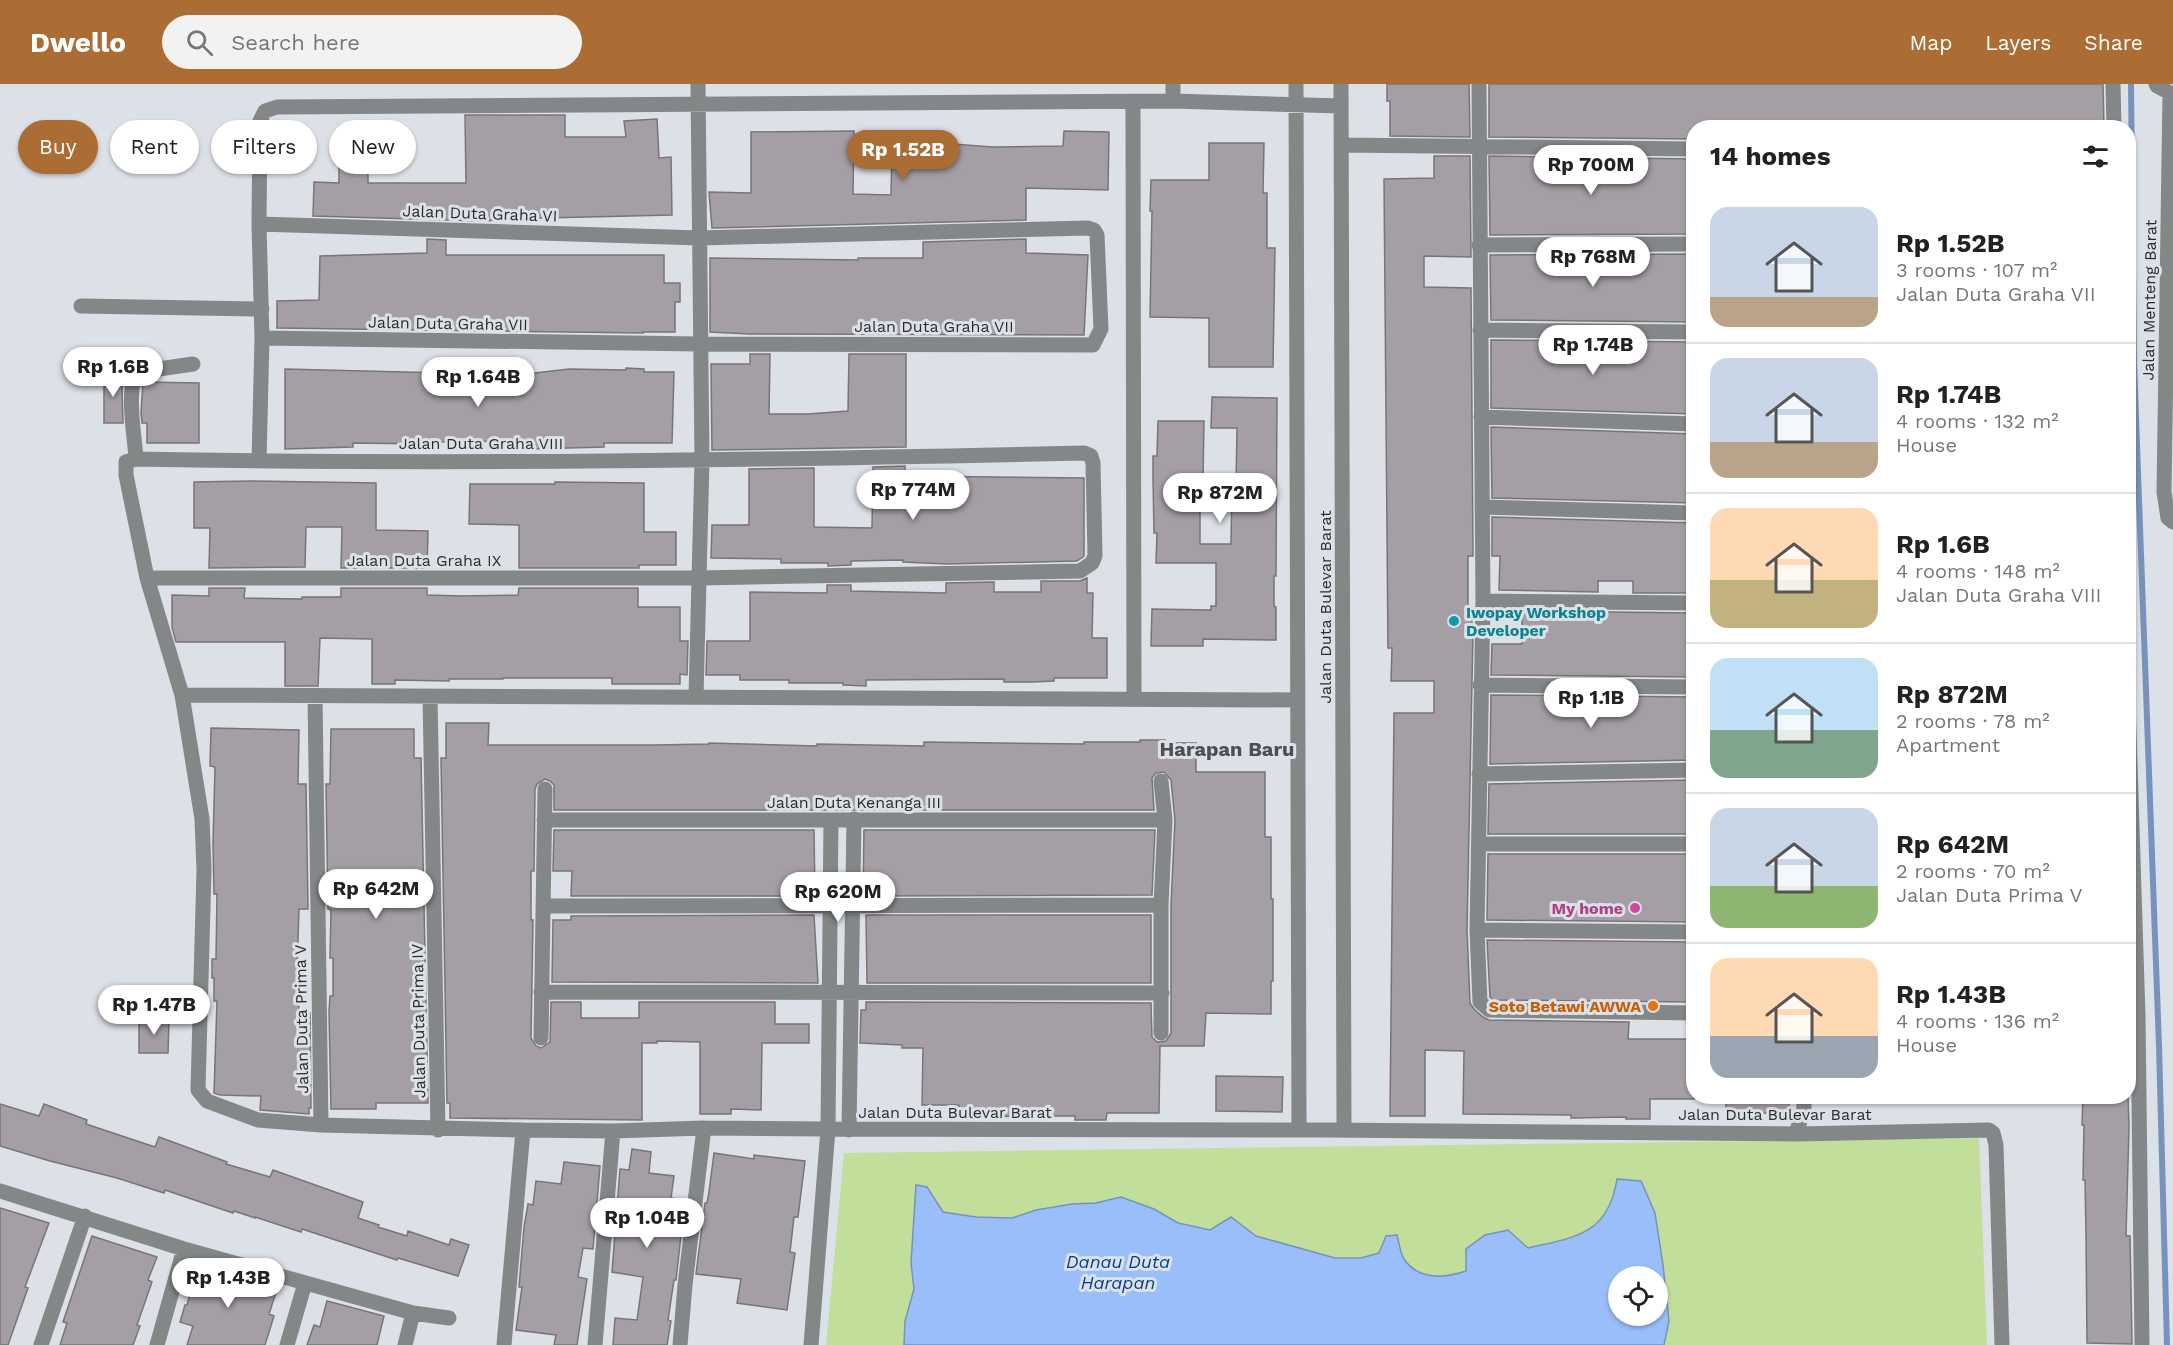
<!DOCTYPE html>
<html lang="en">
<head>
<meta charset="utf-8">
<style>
  body { margin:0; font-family:"Work Sans",sans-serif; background:#f2f2f2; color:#222; height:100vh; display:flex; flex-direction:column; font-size:22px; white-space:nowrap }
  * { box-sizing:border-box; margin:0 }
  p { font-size:20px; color:#767676 }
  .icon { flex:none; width:33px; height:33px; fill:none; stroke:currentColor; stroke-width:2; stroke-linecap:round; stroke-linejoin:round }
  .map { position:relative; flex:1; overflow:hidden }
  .details { position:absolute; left:1686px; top:36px; width:450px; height:984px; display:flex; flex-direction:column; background:#fff; border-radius:24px; box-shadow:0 2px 4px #0004 }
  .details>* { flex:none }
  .hud { position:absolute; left:18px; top:36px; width:570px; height:54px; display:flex; gap:12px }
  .controls { position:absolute; left:1608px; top:1182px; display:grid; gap:12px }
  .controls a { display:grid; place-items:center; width:60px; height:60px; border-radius:50%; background:#fff; box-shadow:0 2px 4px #0004; font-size:30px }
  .price { position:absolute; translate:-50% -51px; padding:0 14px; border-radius:21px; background:#fff; color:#222; font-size:20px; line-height:39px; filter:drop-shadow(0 2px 3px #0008) }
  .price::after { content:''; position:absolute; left:50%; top:36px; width:18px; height:14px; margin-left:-9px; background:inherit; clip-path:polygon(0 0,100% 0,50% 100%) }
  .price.current { background:#ac6d34; color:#fff }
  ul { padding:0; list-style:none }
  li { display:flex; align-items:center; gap:18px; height:150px; padding:0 24px }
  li+li { border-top:2px solid #e0e0e0 }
  li span { display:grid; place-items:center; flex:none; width:168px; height:120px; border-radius:18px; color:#555 }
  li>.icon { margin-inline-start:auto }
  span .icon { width:72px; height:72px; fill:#fffc; stroke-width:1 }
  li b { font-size:26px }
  h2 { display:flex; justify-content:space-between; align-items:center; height:72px; padding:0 24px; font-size:26px }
  .chip { padding:0 21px; border-radius:27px; background:#fff; box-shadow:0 2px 4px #0004; font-size:21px; line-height:54px }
  .chip.current { background:#ac6d34; color:#fff }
  header { display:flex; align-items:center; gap:36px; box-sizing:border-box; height:84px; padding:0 30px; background:#ac6d34; color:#fff }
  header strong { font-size:28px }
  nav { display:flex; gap:33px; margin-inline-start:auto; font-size:21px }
  .search { width:420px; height:54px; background:#f2f2f2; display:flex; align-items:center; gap:15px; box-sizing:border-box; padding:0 21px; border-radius:33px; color:#767676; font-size:22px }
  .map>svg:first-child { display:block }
  .green { fill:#c2de9b; fill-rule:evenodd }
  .water { fill:#99bef9; stroke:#7892bc; stroke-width:1.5; fill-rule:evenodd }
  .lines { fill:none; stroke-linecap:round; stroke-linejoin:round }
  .stream { stroke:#7892bc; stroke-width:6 }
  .building { fill:#a59fa5; stroke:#7a747a; stroke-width:1.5 }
  .minor { stroke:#848787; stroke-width:15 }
  .culture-dot { fill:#0f9aa8; stroke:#dce0e7; stroke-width:2 }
  .hotel-dot { fill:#d1479c; stroke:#dce0e7; stroke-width:2 }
  .food-dot { fill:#e8710a; stroke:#dce0e7; stroke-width:2 }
  .labels { text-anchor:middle; stroke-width:6; stroke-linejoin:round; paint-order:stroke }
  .street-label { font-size:16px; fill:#2b2d2f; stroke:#dce0e7 }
  .culture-label { font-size:16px; font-weight:bold; fill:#0d838f; stroke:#dce0e7; text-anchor:start }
  .hotel-label { font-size:16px; font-weight:bold; fill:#b23c85; stroke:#dce0e7; text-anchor:end }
  .food-label { font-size:16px; font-weight:bold; fill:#c56008; stroke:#dce0e7; text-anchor:end }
  .water-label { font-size:18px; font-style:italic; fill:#053d8f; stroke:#dce0e7 }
  .quarter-label { font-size:20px; font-weight:bold; fill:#4c5055; stroke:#dce0e7 }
</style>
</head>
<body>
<header>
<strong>Dwello</strong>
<div class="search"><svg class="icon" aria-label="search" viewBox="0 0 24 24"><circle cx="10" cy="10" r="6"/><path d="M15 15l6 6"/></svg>Search here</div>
<nav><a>Map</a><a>Layers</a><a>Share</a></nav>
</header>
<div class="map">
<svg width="2173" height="1261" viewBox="0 0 2173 1261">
  <rect width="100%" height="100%" fill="#dce0e7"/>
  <path class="green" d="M1979,1054L1987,1261H826L844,1069ZM1618,1192H1658V1232H1618Z"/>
  <path class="water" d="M1617,1095L1641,1097L1655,1129L1663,1181L1669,1237L1664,1261H904L905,1237L914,1205L911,1179L916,1101L927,1103L943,1128L976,1133L1012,1134L1036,1126L1072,1120L1096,1119L1121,1113L1154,1125L1178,1139L1210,1146L1231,1133L1256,1152L1335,1174H1361L1379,1169L1386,1152L1397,1151C1399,1158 1400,1169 1404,1175C1419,1197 1445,1194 1466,1187V1165L1485,1151L1508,1146L1528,1164C1576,1153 1608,1151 1617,1095ZM1618,1192H1658V1232H1618Z"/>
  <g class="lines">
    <path class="stream" d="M2131,0L2134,279L2159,962L2167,1261"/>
  </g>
  <path class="building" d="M1387,0H1469L1470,53L1390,52V17H1387Z
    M1489,0H2103L2104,44H1694V55L1489,53Z
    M465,31H565V53H626L624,37L657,35L659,74L671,73L672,131L544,134L481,137L313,132L314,98L339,99V65H368V99H466Z
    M854,47L853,110L891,111L892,62H941V59L992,63L1063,62L1064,47L1109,48L1108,106L1026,104V136L712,144L709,108L751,109V48Z
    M1209,59H1264L1263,109H1267V164H1275L1273,283H1209V234L1150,233L1152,127H1150L1151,96H1209Z
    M1434,72H1470L1471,173L1424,172V203L1471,204L1473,472H1468V529H1471L1473,548L1467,846L1470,919L1474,925L1483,933L1489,936L1629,938L1628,955H1694V1015H1650V1035H1626V1033L1571,1034V1031L1463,1030L1464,967L1425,966V1032H1390L1394,629H1434V597H1391L1392,564H1388L1384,95L1434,94Z
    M1489,72L1694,75V150L1490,151Z
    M427,155L446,156V171H664V199H680V218H675V248H643V249L277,244V217L319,216L320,172L427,169Z
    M1026,155V169L1088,171L1084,251L750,250L710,248V174L858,176V174H923V158Z
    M1694,170V238L1491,236L1490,171Z
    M1491,256L1694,258V330L1491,324Z
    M750,270H770L769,330H808L848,327L849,270H906V363L712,366L711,280H750Z
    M626,284L644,285V288H674L672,359H604V363L532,365L511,363V357L439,358V360H424L353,359V363L285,365V285L484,290L535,289L569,285L626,286Z
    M104,290H126L122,304L123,339H104Z
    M143,298L199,299V359H147V339H142L141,329Z
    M1212,313L1277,314L1276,492H1274V522L1276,523V556L1203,555V562H1151L1152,525L1211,526V522H1216V479H1156L1157,449H1154L1153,395V372H1157L1158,337H1204L1203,395H1200V460H1231L1232,400H1236L1237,344H1211Z
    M1491,343L1694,350V419L1492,414Z
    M905,382V392L1084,394V472L1077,477L947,480L903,478V476L851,477V481L828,482V479H781V475L711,474L712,441H749V385L814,384V443L872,444L873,383Z
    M250,397L376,399V446L428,447L427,484H341L342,443H306L305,483L209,484L210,444H194V398Z
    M555,398L644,399V448H676V481H639V484H519V441L469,440L470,400H555Z
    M1492,433L1694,439V509H1633V497H1598V508L1499,506L1500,472H1492Z
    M1087,494V509H1093L1092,554H1107V594H1054V597L1032,598H1004V595L866,596V602L843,601V599H789V596H740V591H706L707,557H750V508L827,509V501H851V507L946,509V499L994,498V508H1041V497H1080Z
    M209,504H245L244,514L302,515V513H341V504H427V511L462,512L518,511L519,504H638V523H680V557H688L687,591L680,590V600H612V594H503V595H449V597L395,596V600H372V555L320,554L318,602H285V558H176L172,543V511L209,512Z
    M1522,527L1694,529V593L1491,591L1492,560H1522Z
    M1491,611L1694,613V676L1490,680Z
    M446,639H489L488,661H655L709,660V659L817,662V660L924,662V658L1084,660V658H1140V656H1165V659H1196V688H1265V753H1271V815H1273V897H1271V930L1206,929L1204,962H1160L1159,1029H1107L1106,1036H1075V1032H1047L959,1033V1021H922L923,964H902V961L860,959L861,926H866V918L1151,919L1152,953L1157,958L1166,957L1171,949V821L1175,736L1171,696L1164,688L1156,689L1152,694L1154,726H554V701L550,697L545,695L537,700L535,705L534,787H531V836H533L531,954L536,962L541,964L550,958L551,918H581V934H639V918H775V940H809V959H762L761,1026L731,1025V1030H700V958L657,957V959H642V1036L450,1034V1019H447L441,674H446Z
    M211,644L299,646L298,700H306L308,825H299L297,885L299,929H310L311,1024H309V1030L260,1026L261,1012L220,1011L214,1009L217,917H214V894H212V875H216L217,810H214L213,760L215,683L210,682Z
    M331,645H414V674H421L428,1019H376V1025H331L329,928L330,912H333V874H330L331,826L328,825L326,700H330Z
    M1694,696V750H1488L1489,700Z
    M554,746H814L815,812H571L572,787H553Z
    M864,746H1155L1152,811L863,812Z
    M1488,770H1694V838L1487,836Z
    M814,831L818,899L552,898L553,836H571V832Z
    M866,831H1151V899H867Z
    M1487,856L1694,858V918L1493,916L1490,913Z
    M139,936H169L168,969H139Z
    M1216,992L1283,993L1282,1028L1216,1027Z
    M1726,1012H1789V1028L1726,1031Z
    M2083,1012H2128L2129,1042L2126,1152H2130L2132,1260L2087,1259L2086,1150L2085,1096H2083L2084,1041H2082Z
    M0,1020L39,1032L44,1020L87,1036L86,1040L155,1063L159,1053L227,1078L226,1080L270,1093L273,1086L363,1118L358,1134L379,1141L378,1143L407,1152L408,1147L449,1161L451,1155L469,1161L458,1192L398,1174L397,1176L302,1145L301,1148L255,1133V1134L234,1127L233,1129L165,1106L164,1109L117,1094L50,1077L0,1062Z
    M632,1065L651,1068L649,1089L674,1092L671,1114L685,1116L676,1196H674L668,1236L671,1237L667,1261H613L615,1234L637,1236L643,1193L612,1188L620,1085L629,1086Z
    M714,1069L754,1075V1071L805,1077L798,1133H794L790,1168L795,1169L787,1226L737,1219L741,1195L696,1190L705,1119H707L709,1108Z
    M564,1078L600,1082L593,1165L583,1164L578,1193L587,1195L577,1261H554L556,1251L516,1246L522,1203H519L524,1143L528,1120L533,1121L536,1097L561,1100Z
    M0,1124L49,1139L25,1203L28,1204L8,1261H0Z
    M92,1152L157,1173L148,1196L152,1198L137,1241L140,1242L133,1261H60L67,1239L63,1238Z
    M198,1181L278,1202L269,1230L274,1232L265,1261H187L193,1242L180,1238L185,1221H187Z
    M327,1217L384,1232L377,1261H307L314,1241L320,1243Z"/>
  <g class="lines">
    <path class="minor" d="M1173,0V17
      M1296,0L1299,1046
      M1341,0L1344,1046
      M1479,0L1483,517L1477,846L1480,918L1489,926L1694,929
      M2113,0L2114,44
      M2156,0L2157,2L2170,9L2164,408L2168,434L2173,438
      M1133,19L1134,615
      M1341,61L1694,65
      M259,140L700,154L1088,144L1094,146L1097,151L1101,245L1093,261L700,260L262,254
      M1479,161L1694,160
      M81,222L262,225
      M1480,246L1694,248
      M1481,333L1694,340
      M136,375C135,354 125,303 138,288L193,280
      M259,377L262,254L259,140L260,37L265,27L277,23L1173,17L1341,22
      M1482,423L1694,429
      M147,494H700L1080,487L1092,479L1095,472L1093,379L1091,372L1084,369C768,376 452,381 136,375L126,378V391L147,494L182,611L202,735L204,786L198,1006L207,1017L258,1036L321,1041L523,1046L613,1047L704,1044L828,1045L831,736
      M1483,517L1694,519
      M1480,601L1694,603
      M182,611L1298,616
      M315,612L321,1041
      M430,612L438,1046
      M696,613L702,377L698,0
      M2128,618L2138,932L2142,1261
      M1479,690L1694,686
      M1161,697L1165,736L1161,821V949
      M544,736H1165
      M1479,760H1694
      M544,822L1161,821
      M1477,846L1694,848
      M541,908L1162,909
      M541,954L545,705
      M849,1046L854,735
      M1796,1050L1804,1024V1012
      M0,1107L184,1165L413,1229L449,1234
      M41,1261L85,1132
      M157,1261L184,1165
      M287,1261L305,1199
      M405,1261L413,1229
      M504,1261L523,1046
      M595,1261L613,1047
      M680,1261L685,1201L704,1044
      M811,1261L828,1045L1327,1046L1796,1050L1989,1046L1993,1049L1996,1061L2002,1261"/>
  </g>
  <circle class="culture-dot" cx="1454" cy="537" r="6"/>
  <circle class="hotel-dot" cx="1635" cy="824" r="6"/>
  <circle class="food-dot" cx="1653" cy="922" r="6"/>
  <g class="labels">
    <g class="street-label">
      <text transform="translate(480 129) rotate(2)" y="6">Jalan Duta Graha VI</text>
      <text transform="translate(2149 216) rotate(-89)" y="6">Jalan Menteng Barat</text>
      <text transform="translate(448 239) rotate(1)" y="6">Jalan Duta Graha VII</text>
      <text x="934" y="248">Jalan Duta Graha VII</text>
      <text x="481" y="365">Jalan Duta Graha VIII</text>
      <text x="424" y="482">Jalan Duta Graha IX</text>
      <text transform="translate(1325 523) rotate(-90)" y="6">Jalan Duta Bulevar Barat</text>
      <text x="854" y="724">Jalan Duta Kenanga III</text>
      <text transform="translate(301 935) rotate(-91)" y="6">Jalan Duta Prima V</text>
      <text transform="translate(418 937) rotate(-91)" y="6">Jalan Duta Prima IV</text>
      <text x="955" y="1034">Jalan Duta Bulevar Barat</text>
      <text x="1775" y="1036">Jalan Duta Bulevar Barat</text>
    </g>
    <g class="culture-label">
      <text x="1466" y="534">Iwopay Workshop<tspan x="1466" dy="18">Developer</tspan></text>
    </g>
    <g class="hotel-label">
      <text x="1623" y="830">My home</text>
    </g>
    <g class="food-label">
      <text x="1641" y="928">Soto Betawi AWWA</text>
    </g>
    <g class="water-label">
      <text x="1118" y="1184">Danau Duta<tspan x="1118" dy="21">Harapan</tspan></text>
    </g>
    <g class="quarter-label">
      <text x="1227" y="672">Harapan Baru</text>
    </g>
  </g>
</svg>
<div class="controls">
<a><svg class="icon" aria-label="locate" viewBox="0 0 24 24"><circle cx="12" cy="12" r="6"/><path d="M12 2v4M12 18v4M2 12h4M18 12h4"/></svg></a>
</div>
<b class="price current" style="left:903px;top:97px">Rp 1.52B</b>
<b class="price" style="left:1591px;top:112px">Rp 700M</b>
<b class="price" style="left:1593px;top:204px">Rp 768M</b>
<b class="price" style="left:1593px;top:292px">Rp 1.74B</b>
<b class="price" style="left:113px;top:314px">Rp 1.6B</b>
<b class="price" style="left:478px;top:324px">Rp 1.64B</b>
<b class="price" style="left:913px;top:437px">Rp 774M</b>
<b class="price" style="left:1220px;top:440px">Rp 872M</b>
<b class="price" style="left:1591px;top:645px">Rp 1.1B</b>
<b class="price" style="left:376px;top:836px">Rp 642M</b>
<b class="price" style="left:838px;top:839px">Rp 620M</b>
<b class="price" style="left:154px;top:952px">Rp 1.47B</b>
<b class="price" style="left:647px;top:1165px">Rp 1.04B</b>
<b class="price" style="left:228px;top:1225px">Rp 1.43B</b>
<div class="hud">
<a class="chip current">Buy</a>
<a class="chip">Rent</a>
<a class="chip">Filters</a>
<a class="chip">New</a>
</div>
<section class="details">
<h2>14 homes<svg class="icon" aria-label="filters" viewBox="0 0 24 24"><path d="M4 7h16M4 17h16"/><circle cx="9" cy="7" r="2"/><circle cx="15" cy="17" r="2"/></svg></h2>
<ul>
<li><span style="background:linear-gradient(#c9d6e8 75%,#b9a48a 0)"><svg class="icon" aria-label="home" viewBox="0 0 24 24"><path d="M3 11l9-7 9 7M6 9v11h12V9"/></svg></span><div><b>Rp 1.52B</b><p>3 rooms · 107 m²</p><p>Jalan Duta Graha VII</p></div></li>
<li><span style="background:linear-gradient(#c9d6e8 70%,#b9a48a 0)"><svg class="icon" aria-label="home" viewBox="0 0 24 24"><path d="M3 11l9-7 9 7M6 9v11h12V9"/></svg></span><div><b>Rp 1.74B</b><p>4 rooms · 132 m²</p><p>House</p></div></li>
<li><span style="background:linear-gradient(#ffd9b3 60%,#c2b280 0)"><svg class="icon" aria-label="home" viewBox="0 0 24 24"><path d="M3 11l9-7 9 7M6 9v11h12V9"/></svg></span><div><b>Rp 1.6B</b><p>4 rooms · 148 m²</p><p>Jalan Duta Graha VIII</p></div></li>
<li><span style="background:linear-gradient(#bfe0f5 60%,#7fa58c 0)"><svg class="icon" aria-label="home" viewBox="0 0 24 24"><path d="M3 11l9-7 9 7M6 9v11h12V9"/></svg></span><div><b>Rp 872M</b><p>2 rooms · 78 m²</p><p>Apartment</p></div></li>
<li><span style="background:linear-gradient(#c9d6e8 65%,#8fb573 0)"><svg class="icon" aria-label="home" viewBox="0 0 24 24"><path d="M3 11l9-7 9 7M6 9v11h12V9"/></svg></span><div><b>Rp 642M</b><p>2 rooms · 70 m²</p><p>Jalan Duta Prima V</p></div></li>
<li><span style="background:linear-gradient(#ffd9b3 65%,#9aa5b1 0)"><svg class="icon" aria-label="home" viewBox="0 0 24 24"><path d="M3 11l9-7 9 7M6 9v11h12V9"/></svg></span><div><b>Rp 1.43B</b><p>4 rooms · 136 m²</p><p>House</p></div></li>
</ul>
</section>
</div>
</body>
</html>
